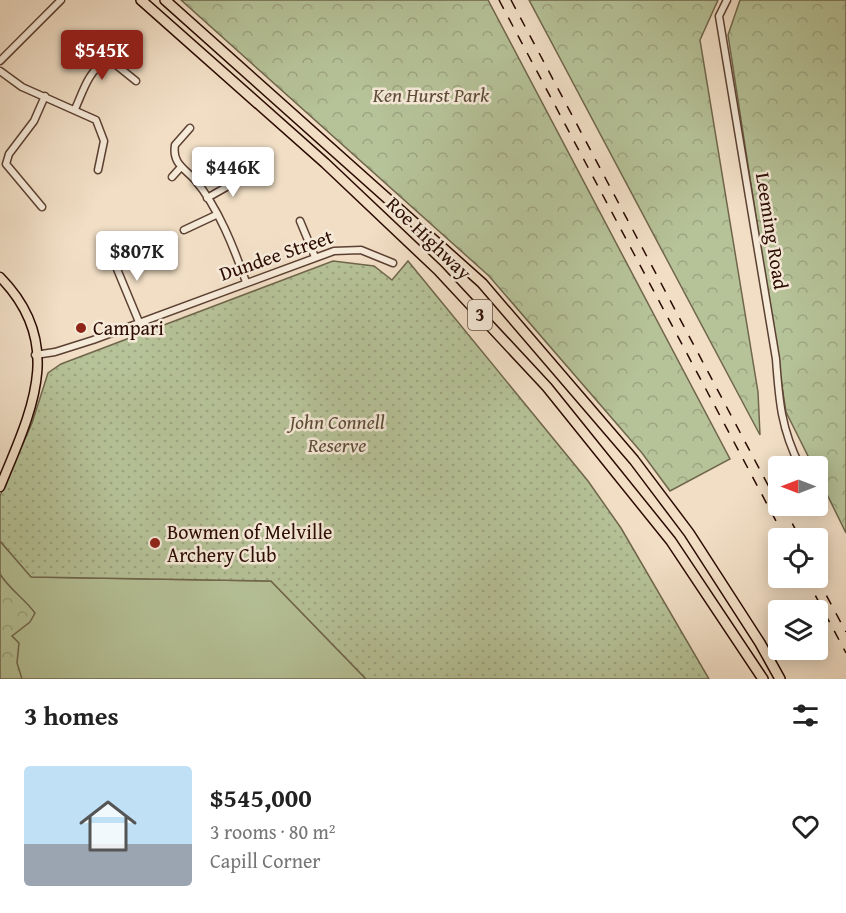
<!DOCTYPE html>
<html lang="en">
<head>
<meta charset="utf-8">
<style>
  body { margin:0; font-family:"Gentium Book Plus",serif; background:#f6f6f6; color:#222; height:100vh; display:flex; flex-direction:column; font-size:22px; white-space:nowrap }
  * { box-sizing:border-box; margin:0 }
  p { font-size:20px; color:#767676 }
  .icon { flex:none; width:33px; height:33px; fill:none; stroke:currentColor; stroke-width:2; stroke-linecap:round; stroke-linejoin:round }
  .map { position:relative; height:679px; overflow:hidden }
  .sheet { display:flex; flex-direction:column; background:#fff; flex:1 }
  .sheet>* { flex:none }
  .needle { width:39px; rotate:270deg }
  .fabs { position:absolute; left:768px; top:456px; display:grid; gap:12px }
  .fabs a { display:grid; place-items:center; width:60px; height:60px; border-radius:6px; background:#fff; box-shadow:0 3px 15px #0003; font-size:30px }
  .price { position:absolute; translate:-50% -51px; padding:0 14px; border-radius:6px; background:#fff; color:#222; font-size:20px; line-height:39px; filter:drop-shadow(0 2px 3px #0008) }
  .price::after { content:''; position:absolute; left:50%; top:36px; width:18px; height:14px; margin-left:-9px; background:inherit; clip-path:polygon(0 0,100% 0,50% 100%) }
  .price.selected { background:#8f2418; color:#fff }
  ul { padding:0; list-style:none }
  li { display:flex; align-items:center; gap:18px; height:150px; padding:0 24px }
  li span { display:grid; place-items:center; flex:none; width:168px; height:120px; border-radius:6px; color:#555 }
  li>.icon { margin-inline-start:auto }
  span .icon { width:72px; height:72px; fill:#fffc; stroke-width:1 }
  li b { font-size:26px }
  h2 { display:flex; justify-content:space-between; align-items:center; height:72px; padding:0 24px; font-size:26px }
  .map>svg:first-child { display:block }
  .grass { fill:#b6c298; stroke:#70664c; stroke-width:1.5 }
  .forest { fill:url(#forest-crowns); stroke:#70664c; stroke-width:1.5 }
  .park { fill:url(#park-dots); stroke:#70664c; stroke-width:1.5 }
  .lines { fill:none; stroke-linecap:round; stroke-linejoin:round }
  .minor-casing { stroke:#5c4032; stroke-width:9 }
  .major-casing { stroke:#2b0b01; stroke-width:11 }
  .highway-casing { stroke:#2b0b01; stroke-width:12 }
  .minor { stroke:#f6ead9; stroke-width:6 }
  .major { stroke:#f1dec5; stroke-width:8 }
  .highway { stroke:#f1dec5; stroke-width:9 }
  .rail { stroke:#2b0b01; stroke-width:1.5; stroke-dasharray:10 10; stroke-linecap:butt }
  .poi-dot { fill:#8f2418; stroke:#f6ead9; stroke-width:2 }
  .labels { text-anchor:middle; stroke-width:5; stroke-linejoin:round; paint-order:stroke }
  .shield { fill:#f6ead9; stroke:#684e42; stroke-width:1.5 }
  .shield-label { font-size:18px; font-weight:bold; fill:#2b0b01 }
  .park-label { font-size:20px; font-style:italic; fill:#5c4b36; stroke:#f6ead9 }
  .street-label { font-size:20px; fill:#2b0b01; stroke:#f6ead9 }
  .poi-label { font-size:20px; fill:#2b0b01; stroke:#f6ead9; text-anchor:start }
</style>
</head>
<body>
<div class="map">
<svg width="846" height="679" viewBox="0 0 846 679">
  <defs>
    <pattern id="forest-crowns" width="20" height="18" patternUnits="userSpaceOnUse" patternTransform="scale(1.5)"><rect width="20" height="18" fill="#b6c298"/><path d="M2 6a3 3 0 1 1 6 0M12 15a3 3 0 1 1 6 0" fill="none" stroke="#9da581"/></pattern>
    <pattern id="park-dots" width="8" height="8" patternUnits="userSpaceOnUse" patternTransform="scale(1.5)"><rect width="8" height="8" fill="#b6c298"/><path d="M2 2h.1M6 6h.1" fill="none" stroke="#9da581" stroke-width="1.8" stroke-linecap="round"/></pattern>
  </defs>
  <rect width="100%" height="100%" fill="#f1dec5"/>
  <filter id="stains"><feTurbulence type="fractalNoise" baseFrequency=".00333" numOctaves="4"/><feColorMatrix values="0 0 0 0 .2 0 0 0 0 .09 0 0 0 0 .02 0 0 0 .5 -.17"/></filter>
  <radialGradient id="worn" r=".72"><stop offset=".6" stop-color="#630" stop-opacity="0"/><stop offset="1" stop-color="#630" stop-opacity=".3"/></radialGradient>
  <path class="grass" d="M0,541L32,577L271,581L366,679H0Z"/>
  <path class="forest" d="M181,0H488L730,459L670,491L642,453L489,276Z
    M529,0H718L700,40L758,392L760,435Z
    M740,0H846V533L818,476V466H813L786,412L728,35Z
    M0,574C10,590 24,598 35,613L30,622L12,636L19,643L17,663L22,679H0Z"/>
  <path class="park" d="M333,261L374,266L392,280L408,261L588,481L621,528L709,679H366L271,581L31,577L0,541V496L32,423L48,373L61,364Z"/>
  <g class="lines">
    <g class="minor-casing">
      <path id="minor" d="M727,0L719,16L776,359C779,400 781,429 800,466
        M0,61L61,0
        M0,71L22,87L96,120L104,141L98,170
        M75,109C83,92 88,71 106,61L115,64L136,81
        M190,128L175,145C172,163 184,168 195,180C218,207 234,248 246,282
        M172,177L181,167
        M207,198L246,176
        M42,207L6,164L9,154L34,121L45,96
        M300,221L315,257
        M184,230L216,215
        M112,250L117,269L139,322
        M35,355L55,352L93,340L334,251L361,250L393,263
        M818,500L819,502"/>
    </g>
    <g class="major-casing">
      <path id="major" d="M0,277C67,345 30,413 0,487"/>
    </g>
    <g class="highway-casing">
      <path id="highway" d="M141,0L325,163L438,270L547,387L671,541L763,679
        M165,0L482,283L634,460L689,533L760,643L780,679"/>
    </g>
    <use href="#minor" class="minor"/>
    <use href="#major" class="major"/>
    <use href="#highway" class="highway"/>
    <path class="rail" d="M499,0L785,538
      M511,0L778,504
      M783,506L800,538
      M806,578L846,653
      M817,578L846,632"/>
  </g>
  <g class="poi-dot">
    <circle cx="81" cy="328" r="6"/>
    <circle cx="155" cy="543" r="6"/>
  </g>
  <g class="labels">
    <rect class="shield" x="468" y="300" width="24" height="30" rx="4.5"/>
    <g class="shield-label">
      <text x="480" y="321">3</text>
    </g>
    <g class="park-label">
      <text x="431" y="102">Ken Hurst Park</text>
      <text x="337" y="429">John Connell<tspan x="337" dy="23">Reserve</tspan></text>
    </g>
    <g class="street-label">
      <text transform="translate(772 231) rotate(81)" y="7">Leeming Road</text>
      <text transform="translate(429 238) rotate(44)" y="7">Roe Highway</text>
      <text transform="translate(276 255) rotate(-19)" y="7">Dundee Street</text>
    </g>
    <g class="poi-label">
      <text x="93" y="335">Campari</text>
      <text x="167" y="539">Bowmen of Melville<tspan x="167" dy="23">Archery Club</tspan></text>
    </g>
  </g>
  <rect width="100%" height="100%" filter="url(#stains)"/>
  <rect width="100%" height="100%" fill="url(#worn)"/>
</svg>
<div class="fabs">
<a><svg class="needle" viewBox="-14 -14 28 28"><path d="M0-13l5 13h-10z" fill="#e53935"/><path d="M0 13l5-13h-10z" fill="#767676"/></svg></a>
<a><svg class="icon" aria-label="locate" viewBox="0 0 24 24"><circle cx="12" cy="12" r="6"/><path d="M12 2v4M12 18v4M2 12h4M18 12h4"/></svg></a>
<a><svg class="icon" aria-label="layers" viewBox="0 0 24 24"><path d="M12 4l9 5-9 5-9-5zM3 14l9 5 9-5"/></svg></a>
</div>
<b class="price selected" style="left:102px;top:81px">$545K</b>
<b class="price" style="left:233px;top:198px">$446K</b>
<b class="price" style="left:137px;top:282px">$807K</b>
</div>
<section class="sheet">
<h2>3 homes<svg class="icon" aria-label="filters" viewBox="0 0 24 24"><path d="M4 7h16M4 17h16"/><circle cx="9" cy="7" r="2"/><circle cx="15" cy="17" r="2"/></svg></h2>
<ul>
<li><span style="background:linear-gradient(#bfe0f5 65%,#9aa5b1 0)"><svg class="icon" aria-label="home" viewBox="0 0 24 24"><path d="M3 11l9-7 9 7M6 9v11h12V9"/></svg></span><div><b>$545,000</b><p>3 rooms · 80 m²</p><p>Capill Corner</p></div><svg class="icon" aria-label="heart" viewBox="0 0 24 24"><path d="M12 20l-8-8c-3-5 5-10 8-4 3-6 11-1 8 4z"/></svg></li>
</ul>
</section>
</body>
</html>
